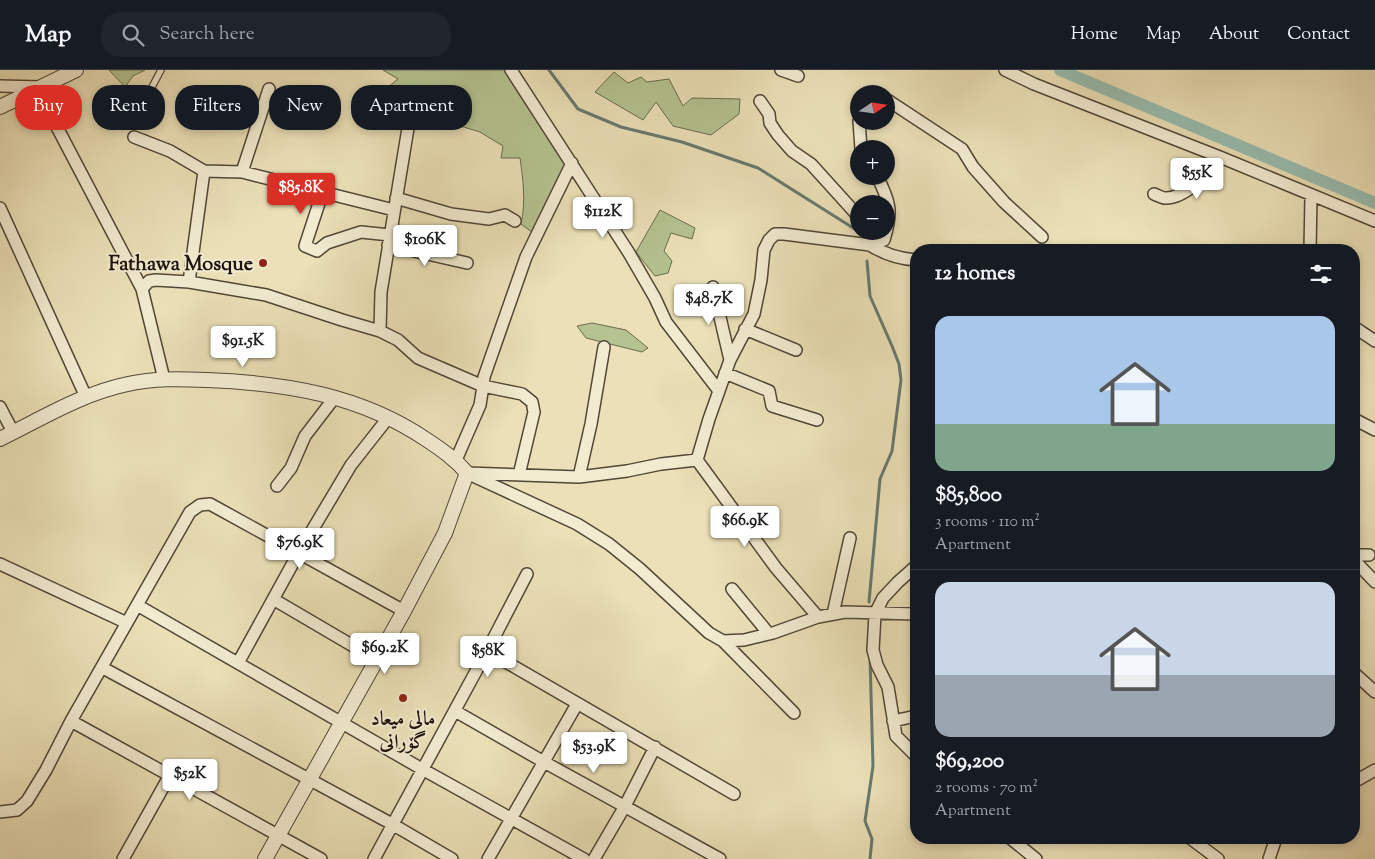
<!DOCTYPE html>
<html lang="en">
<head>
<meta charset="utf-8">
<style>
  body { margin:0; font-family:"Sorts Mill Goudy",Amiri,serif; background:#20242c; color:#f1f3f6; height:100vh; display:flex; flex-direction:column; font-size:19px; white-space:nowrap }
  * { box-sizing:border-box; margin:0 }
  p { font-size:16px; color:#9ea1a6 }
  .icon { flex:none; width:28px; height:28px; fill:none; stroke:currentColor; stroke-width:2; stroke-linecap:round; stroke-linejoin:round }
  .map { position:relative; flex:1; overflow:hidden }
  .details { position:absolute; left:910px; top:174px; width:450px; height:600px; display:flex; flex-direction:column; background:#171b24; border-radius:20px; box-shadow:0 2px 8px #0003 }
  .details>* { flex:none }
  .top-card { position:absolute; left:15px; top:15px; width:475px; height:45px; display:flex; gap:10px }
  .needle { width:32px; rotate:77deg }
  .buttons { position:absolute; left:850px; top:15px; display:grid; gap:10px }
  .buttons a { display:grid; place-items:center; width:45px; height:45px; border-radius:50%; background:#171b24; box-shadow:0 2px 8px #0003; font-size:25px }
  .price { position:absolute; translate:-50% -42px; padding:0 11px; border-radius:5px; background:#fff; color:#222; font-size:16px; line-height:32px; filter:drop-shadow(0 1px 2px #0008) }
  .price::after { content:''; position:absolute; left:50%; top:30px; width:15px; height:11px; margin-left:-8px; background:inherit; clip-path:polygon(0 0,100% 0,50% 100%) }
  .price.active { background:#d93025; color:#fff }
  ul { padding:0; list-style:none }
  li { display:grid; align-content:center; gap:10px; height:265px; padding:0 25px }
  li+li { border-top:1px solid #363941 }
  li span { display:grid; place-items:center; height:155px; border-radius:15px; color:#555 }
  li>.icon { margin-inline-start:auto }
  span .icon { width:90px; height:90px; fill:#fffc; stroke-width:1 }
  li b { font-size:21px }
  h2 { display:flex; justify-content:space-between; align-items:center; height:60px; padding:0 25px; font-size:21px }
  .tag { padding:0 18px; border-radius:20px; background:#171b24; box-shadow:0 2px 8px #0003; font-size:18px; line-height:45px }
  .tag.active { background:#d93025; color:#fff }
  header { display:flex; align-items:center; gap:30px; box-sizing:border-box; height:70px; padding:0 25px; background:#171b24; border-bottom:1px solid #363941 }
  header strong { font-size:24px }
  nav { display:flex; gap:28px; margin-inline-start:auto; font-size:18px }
  .search { width:350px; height:45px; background:#20242c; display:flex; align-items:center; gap:12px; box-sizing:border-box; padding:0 18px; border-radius:20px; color:#9ea1a6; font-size:19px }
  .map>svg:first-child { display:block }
  .green { fill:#b4c390; stroke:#696c4e }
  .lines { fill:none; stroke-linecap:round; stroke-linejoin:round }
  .stream { stroke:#67796e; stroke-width:3 }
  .canal { stroke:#98bdaf; stroke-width:12 }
  .service-casing { stroke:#514738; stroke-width:8 }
  .minor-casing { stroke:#514738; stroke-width:14 }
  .tertiary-casing { stroke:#514738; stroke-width:16 }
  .service { stroke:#f2ebd0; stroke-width:5.5 }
  .minor { stroke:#f2ebd0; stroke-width:11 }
  .tertiary { stroke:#f2ebd0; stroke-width:14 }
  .poi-dot { fill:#8f2418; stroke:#f2ebd0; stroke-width:2 }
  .labels { text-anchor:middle; stroke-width:4; stroke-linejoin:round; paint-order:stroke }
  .poi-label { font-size:20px; font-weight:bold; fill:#1e140d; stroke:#f2ebd0; text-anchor:end }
</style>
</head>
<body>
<header>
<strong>Map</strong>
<div class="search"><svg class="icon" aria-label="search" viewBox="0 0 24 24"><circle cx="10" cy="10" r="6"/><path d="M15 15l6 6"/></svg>Search here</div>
<nav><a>Home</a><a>Map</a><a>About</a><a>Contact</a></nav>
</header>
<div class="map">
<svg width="1375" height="789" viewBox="0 0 1375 789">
  <rect width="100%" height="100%" fill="#ebe0b7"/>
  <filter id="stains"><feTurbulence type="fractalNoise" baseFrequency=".004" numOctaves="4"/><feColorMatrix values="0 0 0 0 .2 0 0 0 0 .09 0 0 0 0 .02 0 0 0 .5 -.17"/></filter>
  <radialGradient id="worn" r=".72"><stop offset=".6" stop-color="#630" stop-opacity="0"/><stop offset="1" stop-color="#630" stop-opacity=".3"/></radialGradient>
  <path class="green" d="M109,0H145L133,6L125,17Z
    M383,0H513L570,90L533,163L521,154C526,132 523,110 520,88H501L503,76L480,62L457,55L447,59L433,49L427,35L406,36L399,38L394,50L375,47L377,26L398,9Z
    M614,2L628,13L641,7L647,12L669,9L683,36L692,28L740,29L739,44L711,65L673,56L656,32L643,50L595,22Z
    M660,140L695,158L692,169L671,163L664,181L672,191L668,203L655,206L636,182Z
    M592,253L626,260L648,278L642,282L586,268L577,256Z"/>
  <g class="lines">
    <path class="stream" d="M549,0L578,39L621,57L682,72L758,98L858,161L863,168
      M867,191L870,226L892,276L899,294L901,310L892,381L880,409L869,532
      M870,587L873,696L865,751L872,769L870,789"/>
    <path class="canal" d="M1060,0L1375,133"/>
    <g class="service-casing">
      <path id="service" d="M152,17L161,0"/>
    </g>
    <g class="minor-casing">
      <path id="minor" d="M511,0L629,183L655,228L666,252L719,321
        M781,0L798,6
        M1005,0L1034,14L1220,87L1375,151
        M0,16L41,17
        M37,19L142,219L164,309
        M869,24H878
        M886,29L962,79L973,97L1004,132L1042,167
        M760,31L769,44L770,53L778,65L792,81L811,94L859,147
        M859,51L861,79
        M134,67L170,81L204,101L242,102L394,140
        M242,102L269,19
        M323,121L305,176L317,181L327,173L361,162L390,165
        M1154,124C1157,125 1162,128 1165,128C1185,129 1210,102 1220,87
        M396,128L451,144L489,149L505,145L515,151
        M0,138L86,327
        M871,161L879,171
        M388,175L467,193
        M870,175C884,184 900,189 916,190
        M1310,180L1311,126
        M189,212L204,101
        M713,217L730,290
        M142,219L149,211L156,210L189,212L266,225L342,250L380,261L398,270L418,288L483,316L480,335L456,390
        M1354,257L1375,271
        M745,259L796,280
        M380,261L381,222L411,40
        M725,303L769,321L772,336L817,350
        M0,337L13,362
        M1354,349L1375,360
        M697,390L776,498L818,547
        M467,403L579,407L627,401L661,394L697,390L709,349L730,290L754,244L761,210L764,180L769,170L775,164H784L870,175L884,170C893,141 890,132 877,106
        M471,405L577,454L609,474L640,499L709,563L723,571L744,570L773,563L818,547L845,542L916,544
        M519,405L534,342L532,332L522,324L483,316L484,307L526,187L572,93
        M579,407L591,354L604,277
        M277,416L291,398L305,366L335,327
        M1354,485H1369
        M1354,490L1375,512
        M0,494L127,553
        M916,496L898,512L883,528L875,544L873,580L877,595L888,617L896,666L916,686
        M732,519L769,564
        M273,529L377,590
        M137,535L422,699L584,789
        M833,544L850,468
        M723,571L794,643
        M487,581L734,724
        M238,593L298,484L351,395L388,348
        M103,598L392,754L452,789
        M1354,603L1375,622
        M455,641L544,692L720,789
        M71,651L321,789
        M893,651L916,646
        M1354,712L1375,700
        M0,742L17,740L27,731L46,700L71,651L190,442L200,435L210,434L404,541
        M1010,768L1036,789
        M1190,768L1218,789
        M123,789L170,705
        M374,789L487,581L527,504
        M488,789L577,634
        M594,789L625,736L655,677
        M1269,789L1276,768"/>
    </g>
    <g class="tertiary-casing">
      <path id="tertiary" d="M0,37L76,0
        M0,369C41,349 83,323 128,314C154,308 181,309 207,310C285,313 361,325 427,370C442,380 455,389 467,403L445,463L404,541L265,789"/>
    </g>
    <use href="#service" class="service"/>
    <use href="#minor" class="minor"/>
    <use href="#tertiary" class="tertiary"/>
  </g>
  <g class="poi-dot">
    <circle cx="263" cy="193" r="5"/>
    <circle cx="403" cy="628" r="5"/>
  </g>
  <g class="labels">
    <g class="poi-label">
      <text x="253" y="200">Fathawa Mosque</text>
      <text x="403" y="655" text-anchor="middle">مالی میعاد<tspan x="403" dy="23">گۆرانی</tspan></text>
    </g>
  </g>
  <rect width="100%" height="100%" filter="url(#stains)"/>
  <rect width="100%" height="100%" fill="url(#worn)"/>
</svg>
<div class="buttons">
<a><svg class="needle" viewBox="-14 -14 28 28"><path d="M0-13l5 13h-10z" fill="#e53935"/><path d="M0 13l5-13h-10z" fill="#9ea1a6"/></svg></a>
<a>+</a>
<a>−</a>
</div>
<b class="price" style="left:1197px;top:130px">$55K</b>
<b class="price active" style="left:301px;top:145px">$85.8K</b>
<b class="price" style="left:603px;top:169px">$112K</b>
<b class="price" style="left:425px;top:197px">$106K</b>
<b class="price" style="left:709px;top:256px">$48.7K</b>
<b class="price" style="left:243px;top:298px">$91.5K</b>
<b class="price" style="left:745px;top:478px">$66.9K</b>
<b class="price" style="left:300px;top:500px">$76.9K</b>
<b class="price" style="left:385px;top:605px">$69.2K</b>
<b class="price" style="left:488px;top:608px">$58K</b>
<b class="price" style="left:594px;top:704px">$53.9K</b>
<b class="price" style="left:190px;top:731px">$52K</b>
<div class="top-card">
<a class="tag active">Buy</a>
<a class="tag">Rent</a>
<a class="tag">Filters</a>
<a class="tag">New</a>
<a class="tag">Apartment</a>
</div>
<section class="details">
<h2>12 homes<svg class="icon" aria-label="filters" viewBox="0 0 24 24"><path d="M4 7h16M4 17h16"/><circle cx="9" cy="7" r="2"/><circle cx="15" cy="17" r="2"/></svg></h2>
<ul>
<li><span style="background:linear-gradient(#a9c7e8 70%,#7fa58c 0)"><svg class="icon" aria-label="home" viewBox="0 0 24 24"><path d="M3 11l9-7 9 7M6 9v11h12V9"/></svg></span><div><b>$85,800</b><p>3 rooms · 110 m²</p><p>Apartment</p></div></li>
<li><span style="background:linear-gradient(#c9d6e8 60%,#9aa5b1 0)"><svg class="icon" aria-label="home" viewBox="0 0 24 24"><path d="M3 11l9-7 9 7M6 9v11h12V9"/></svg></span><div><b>$69,200</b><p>2 rooms · 70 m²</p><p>Apartment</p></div></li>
</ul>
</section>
</div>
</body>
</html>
